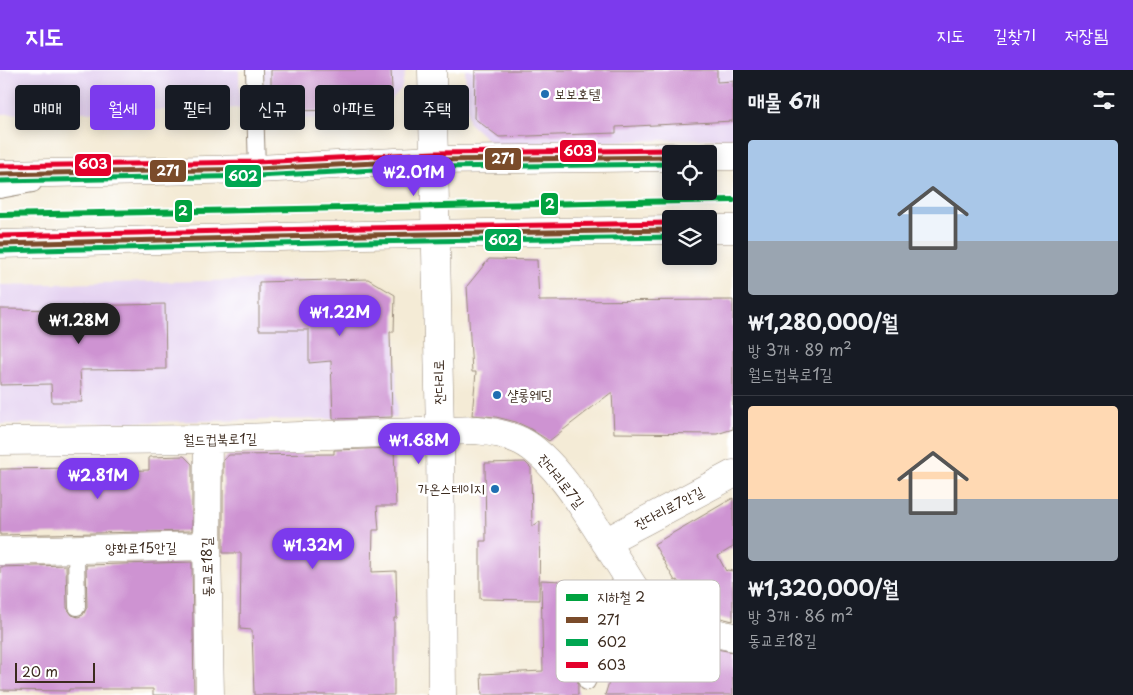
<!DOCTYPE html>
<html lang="ko">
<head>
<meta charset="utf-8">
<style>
  body { margin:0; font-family:"Playpen Sans","Poor Story",sans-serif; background:#20242c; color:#f1f3f6; height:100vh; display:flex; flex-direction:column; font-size:19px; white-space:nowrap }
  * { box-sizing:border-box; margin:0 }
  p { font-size:16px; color:#9ea1a6 }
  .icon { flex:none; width:28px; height:28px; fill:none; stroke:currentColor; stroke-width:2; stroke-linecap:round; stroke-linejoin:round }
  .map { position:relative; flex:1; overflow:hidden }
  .sheet { display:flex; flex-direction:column; background:#171b24; width:400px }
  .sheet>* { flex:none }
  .banner { position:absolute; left:15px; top:15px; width:475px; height:45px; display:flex; gap:10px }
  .tools { position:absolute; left:662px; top:75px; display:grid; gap:10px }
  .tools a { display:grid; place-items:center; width:55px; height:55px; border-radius:5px; background:#171b24; box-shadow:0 2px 12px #0003; font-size:25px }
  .scale { position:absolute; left:15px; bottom:12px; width:80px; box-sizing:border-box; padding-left:5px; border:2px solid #3b2a1e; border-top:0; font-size:14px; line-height:18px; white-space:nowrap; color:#3b2a1e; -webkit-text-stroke:4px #fff; paint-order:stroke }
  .price { position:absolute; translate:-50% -42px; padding:0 11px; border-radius:18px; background:#7c3aed; color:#fff; font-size:16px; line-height:32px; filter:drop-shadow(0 1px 2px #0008) }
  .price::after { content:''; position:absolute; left:50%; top:30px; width:15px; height:11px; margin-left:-8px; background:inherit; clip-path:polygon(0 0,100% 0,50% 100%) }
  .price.selected { background:#222; color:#fff }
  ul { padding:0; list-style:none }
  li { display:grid; align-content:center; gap:10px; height:265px; padding:0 15px }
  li+li { border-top:1px solid #363941 }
  li span { display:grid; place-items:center; height:155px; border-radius:5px; color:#555 }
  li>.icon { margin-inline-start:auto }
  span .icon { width:90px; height:90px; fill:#fffc; stroke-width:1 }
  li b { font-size:21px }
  h2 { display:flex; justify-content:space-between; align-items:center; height:60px; padding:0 15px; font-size:21px }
  .tag { padding:0 18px; border-radius:5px; background:#171b24; box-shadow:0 2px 12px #0003; font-size:18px; line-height:45px }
  .tag.selected { background:#7c3aed; color:#fff }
  header { display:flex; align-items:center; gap:30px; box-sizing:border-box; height:70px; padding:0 25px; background:#7c3aed; color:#fff }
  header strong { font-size:24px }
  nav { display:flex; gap:28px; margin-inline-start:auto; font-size:18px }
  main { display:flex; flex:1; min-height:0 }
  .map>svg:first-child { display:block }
  .built { fill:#e5d3f1 }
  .building { fill:#ce93d2 }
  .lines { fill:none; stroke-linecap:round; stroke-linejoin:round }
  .lane-casing { stroke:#988a7a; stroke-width:18 }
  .street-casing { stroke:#988a7a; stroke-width:29 }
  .secondary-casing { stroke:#988a7a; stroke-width:29 }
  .primary-casing { stroke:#988a7a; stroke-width:29 }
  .lane { stroke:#fff; stroke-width:16 }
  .street { stroke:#fff; stroke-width:28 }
  .secondary { stroke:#fff; stroke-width:28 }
  .primary { stroke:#fff; stroke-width:28 }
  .bus-1-casing { stroke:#fff; stroke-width:9 }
  .bus-2-casing { stroke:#fff; stroke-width:9 }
  .bus-3-casing { stroke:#fff; stroke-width:9 }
  .bus-1 { stroke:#7a4b2a; stroke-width:5 }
  .bus-2 { stroke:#00a651; stroke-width:5 }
  .bus-3 { stroke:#e4002b; stroke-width:5 }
  .metro-1-casing { stroke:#fff; stroke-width:10 }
  .metro-1 { stroke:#00a23f; stroke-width:6 }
  .poi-dot { fill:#1f6fb2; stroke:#fff; stroke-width:2 }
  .labels { text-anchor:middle; stroke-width:5; stroke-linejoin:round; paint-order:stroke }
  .poi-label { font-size:14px; fill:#3b2a1e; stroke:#fff; text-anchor:start }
  .street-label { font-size:14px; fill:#3b2a1e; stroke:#fff }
  .key { fill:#fff; stroke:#c4bfbc; stroke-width:1 }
  .key-label { font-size:14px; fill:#3b2a1e }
  .line-badge { stroke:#fff; stroke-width:2 }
  .badge-label { font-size:14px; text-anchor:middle; font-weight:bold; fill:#fff }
</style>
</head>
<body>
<header>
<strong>지도</strong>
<nav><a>지도</a><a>길찾기</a><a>저장됨</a></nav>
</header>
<main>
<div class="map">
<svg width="733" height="625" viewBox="0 0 733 625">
  <rect width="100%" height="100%" fill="#fff"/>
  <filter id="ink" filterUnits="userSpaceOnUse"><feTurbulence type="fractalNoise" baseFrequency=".02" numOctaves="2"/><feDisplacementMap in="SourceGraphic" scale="10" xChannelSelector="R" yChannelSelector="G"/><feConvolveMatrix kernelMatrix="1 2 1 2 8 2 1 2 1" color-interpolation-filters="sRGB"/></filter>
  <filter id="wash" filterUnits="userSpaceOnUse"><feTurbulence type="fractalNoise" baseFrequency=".0096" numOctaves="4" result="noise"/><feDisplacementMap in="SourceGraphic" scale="20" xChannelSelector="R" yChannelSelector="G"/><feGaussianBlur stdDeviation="1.12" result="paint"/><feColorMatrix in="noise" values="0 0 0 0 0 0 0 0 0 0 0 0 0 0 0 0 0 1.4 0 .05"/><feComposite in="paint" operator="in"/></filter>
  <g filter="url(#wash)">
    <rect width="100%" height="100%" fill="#f4ebd6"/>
    <path class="built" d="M0,0H239L240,38L0,44Z
      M263,0H406L401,19L374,48L265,49Z
      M465,0H733V68L493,75L468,52Z
      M363,208L395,235L397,348L0,354V215Z"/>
    <g id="blocks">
      <path class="building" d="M271,0H391L392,19L371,40L271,41Z
        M475,0H717V12L733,11V51L616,57V63L499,67L474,48Z
        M489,189L537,190L539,231L733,230V359L717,364L614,363L612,322L549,371L529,358L516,352L496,347L472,345L476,302H472L467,216Z
        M368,209L395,225L394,262H390L392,347L333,349L331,291L309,293V260H259V212Z
        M165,234L166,299L80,300L82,332H52L51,314L0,315V239L81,240V236Z
        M394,378L396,436H377L379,460H373L372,502L396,501L397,548H394V625H254L252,560L240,559L241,483H223V390L229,385L334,384V380Z
        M184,386L192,394V461L0,465V399L75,398V402L149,400V387Z
        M525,392L531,398L532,457L540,451L539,530L480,529V471H486L485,393Z
        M733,428V477L718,486L726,501L727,500L733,501V551L693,541L677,510L675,511L654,474Z
        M192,492L194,625H153V619H69V621L0,620V497L66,495L67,538L72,545L78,547L83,545L87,537L86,495Z
        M541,510L584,512L583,553H577L578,625H482L481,604L543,601Z
        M644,569L666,575L697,605L705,577L733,582V625H605L621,574Z"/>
    </g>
  </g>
  <g filter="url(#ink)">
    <use href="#blocks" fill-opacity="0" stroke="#988a7a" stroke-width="1"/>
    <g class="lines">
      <g class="lane-casing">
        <path id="lane" d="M254,0L257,99
          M0,120L33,114
          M76,479L77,537
          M587,612L624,501"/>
      </g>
      <g class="street-casing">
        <path id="street" d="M208,369L207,476L210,625
          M0,371L208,369L477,360C492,362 507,364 521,371C559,390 596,459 620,495C629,509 638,527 651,538C676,556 704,560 733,567
          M605,472L733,404
          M0,481L207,476"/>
      </g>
      <g class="secondary-casing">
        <path id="secondary" d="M432,0L440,362L442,625"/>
      </g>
      <g class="primary-casing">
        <path id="primary" d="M709,86H733
          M0,104L257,99L435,90L671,87
          M709,159H733
          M0,174L363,165L671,160"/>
      </g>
      <use href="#lane" class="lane"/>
      <use href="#street" class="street"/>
      <use href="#secondary" class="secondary"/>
      <use href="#primary" class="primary"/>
      <g class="bus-1-casing">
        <path id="bus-1" d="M0,104L257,99L435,90L671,87
          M0,174L363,165L671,160"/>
      </g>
      <g class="bus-2-casing">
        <path id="bus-2" d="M0,111L257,106L435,97L671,94
          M0,181L363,172L671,167"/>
      </g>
      <g class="bus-3-casing">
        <path id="bus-3" d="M0,96L257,92L435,83L671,80
          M0,166L363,158L671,153"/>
      </g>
      <use href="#bus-1" class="bus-1"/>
      <use href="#bus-2" class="bus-2"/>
      <use href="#bus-3" class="bus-3"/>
      <g class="metro-1-casing">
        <path id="metro-1" d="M0,145L733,130"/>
      </g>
      <use href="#metro-1" class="metro-1"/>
    </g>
  </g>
  <g class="poi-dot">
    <circle cx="545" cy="24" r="5"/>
    <circle cx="497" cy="325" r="5"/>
    <circle cx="495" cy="419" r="5"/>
  </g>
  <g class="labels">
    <g class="poi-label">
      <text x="555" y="29">보보호텔</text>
      <text x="507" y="330">샬롱웨딩</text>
      <text x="485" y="424" text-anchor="end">가온스테이지</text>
    </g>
    <g class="street-label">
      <text transform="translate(439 312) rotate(-91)" y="5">잔다리로</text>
      <text transform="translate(220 369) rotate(-1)" y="5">월드컵북로1길</text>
      <text transform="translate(561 411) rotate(51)" y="5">잔다리로7길</text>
      <text transform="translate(669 438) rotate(-28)" y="5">잔다리로7안길</text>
      <text transform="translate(141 478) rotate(-1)" y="5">양화로15안길</text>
      <text transform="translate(207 497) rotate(-91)" y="5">동교로18길</text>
    </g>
  </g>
  <rect x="556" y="510" width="164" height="102" rx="8" class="key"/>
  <rect x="566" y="524" width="22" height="7" fill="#00a23f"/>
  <rect x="566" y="547" width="22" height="6" fill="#7a4b2a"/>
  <rect x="566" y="569" width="22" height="7" fill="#00a651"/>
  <rect x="566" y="592" width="22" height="6" fill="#e4002b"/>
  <g class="key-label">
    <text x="597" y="532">지하철 2</text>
    <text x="597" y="555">271</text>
    <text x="597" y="577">602</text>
    <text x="597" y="600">603</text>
  </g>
  <g class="line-badge">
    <rect x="559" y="69" width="38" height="24" rx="5" fill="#e4002b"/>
    <rect x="484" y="77" width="38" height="24" rx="5" fill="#7a4b2a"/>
    <rect x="74" y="83" width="38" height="24" rx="5" fill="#e4002b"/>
    <rect x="149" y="89" width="38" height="24" rx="5" fill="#7a4b2a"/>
    <rect x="224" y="94" width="38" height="24" rx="5" fill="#00a651"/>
    <rect x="540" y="122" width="19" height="24" rx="5" fill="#00a23f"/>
    <rect x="174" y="129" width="19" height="24" rx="5" fill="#00a23f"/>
    <rect x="484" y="158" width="38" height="24" rx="5" fill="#00a651"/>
  </g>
  <g class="badge-label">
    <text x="578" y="86">603</text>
    <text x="503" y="94">271</text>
    <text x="93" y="99">603</text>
    <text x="168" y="106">271</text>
    <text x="243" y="111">602</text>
    <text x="550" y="139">2</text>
    <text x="183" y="146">2</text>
    <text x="503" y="175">602</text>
  </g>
</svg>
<div class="tools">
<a><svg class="icon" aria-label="locate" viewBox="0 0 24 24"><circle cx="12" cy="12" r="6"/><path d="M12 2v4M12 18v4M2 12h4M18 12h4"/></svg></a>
<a><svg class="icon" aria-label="layers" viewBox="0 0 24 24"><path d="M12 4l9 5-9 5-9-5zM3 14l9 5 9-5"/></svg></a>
</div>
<div class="scale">20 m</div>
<b class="price" style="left:414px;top:127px">₩2.01M</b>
<b class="price" style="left:340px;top:267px">₩1.22M</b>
<b class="price selected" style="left:79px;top:275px">₩1.28M</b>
<b class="price" style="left:419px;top:395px">₩1.68M</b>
<b class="price" style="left:98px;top:430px">₩2.81M</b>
<b class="price" style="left:313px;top:500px">₩1.32M</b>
<div class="banner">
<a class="tag">매매</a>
<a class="tag selected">월세</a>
<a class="tag">필터</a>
<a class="tag">신규</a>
<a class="tag">아파트</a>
<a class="tag">주택</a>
</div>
</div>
<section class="sheet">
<h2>매물 6개<svg class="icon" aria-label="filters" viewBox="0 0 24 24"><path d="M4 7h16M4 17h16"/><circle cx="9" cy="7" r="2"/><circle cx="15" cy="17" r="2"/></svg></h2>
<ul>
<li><span style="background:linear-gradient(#a9c7e8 65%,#9aa5b1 0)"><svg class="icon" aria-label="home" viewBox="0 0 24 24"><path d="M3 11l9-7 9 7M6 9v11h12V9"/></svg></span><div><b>₩1,280,000/월</b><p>방 3개 · 89 m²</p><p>월드컵북로1길</p></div></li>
<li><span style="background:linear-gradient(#ffd9b3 60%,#9aa5b1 0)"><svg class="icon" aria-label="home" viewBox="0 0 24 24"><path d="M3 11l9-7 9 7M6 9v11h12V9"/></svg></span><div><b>₩1,320,000/월</b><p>방 3개 · 86 m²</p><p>동교로18길</p></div></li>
</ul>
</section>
</main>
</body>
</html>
